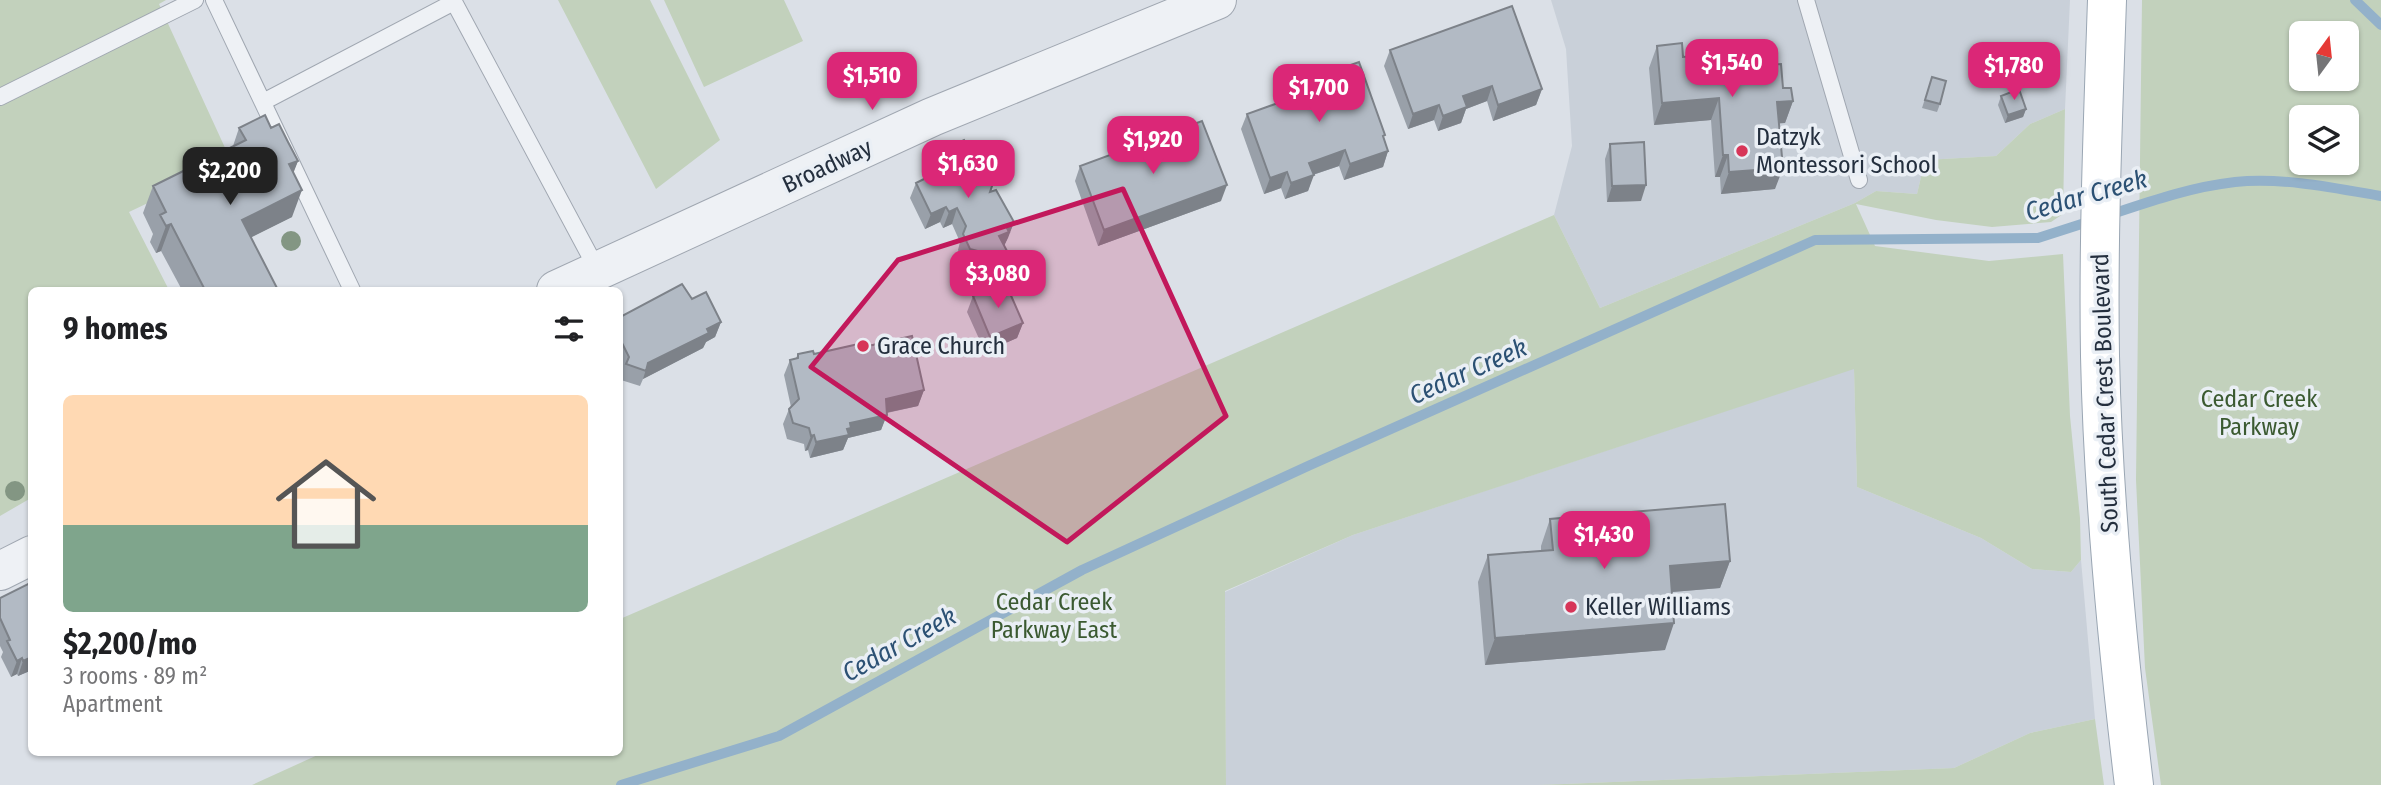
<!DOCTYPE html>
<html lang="en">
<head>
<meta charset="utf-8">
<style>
  body { margin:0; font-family:"Fira Sans Condensed",sans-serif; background:#f6f6f6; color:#202124; height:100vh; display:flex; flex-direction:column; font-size:26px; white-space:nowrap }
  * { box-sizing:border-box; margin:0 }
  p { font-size:23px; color:#757577 }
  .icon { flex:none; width:38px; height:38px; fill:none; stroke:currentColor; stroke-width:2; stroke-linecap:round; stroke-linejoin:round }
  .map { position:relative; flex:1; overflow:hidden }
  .sheet { position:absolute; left:28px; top:287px; width:595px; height:469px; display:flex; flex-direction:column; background:#fff; border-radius:10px; box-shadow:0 2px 5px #0004 }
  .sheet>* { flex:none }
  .needle { width:46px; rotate:15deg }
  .tools { position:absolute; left:2289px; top:21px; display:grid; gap:14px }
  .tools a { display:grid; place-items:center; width:70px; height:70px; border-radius:10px; background:#fff; box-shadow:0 2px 5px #0004; font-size:35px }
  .price { position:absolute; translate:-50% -60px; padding:0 16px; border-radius:14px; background:#db2777; color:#fff; font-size:23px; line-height:46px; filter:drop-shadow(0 2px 4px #0008) }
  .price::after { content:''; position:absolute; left:50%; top:42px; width:21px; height:16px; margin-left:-10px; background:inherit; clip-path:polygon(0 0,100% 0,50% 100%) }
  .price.on { background:#222; color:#fff }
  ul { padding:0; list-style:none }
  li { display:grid; align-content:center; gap:14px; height:371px; padding:0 35px }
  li+li { border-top:2px solid #e0e0e0 }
  li span { display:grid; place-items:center; height:217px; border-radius:10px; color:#555 }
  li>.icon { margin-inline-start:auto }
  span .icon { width:126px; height:126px; fill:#fffc; stroke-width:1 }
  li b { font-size:30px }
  h2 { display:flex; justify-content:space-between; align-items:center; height:84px; padding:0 35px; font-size:30px }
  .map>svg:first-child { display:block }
  .built { fill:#c9d0d9 }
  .green { fill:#c2d1bc; fill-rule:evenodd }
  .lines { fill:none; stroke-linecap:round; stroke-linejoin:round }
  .stream { stroke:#93b1ca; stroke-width:10 }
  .service-casing { stroke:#a0a7b1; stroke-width:18 }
  .tertiary-casing { stroke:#a0a7b1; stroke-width:40 }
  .primary-casing { stroke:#9aa6b3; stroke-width:40 }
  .service { stroke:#eef1f5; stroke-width:16 }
  .tertiary { stroke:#eef1f5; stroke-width:38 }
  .primary { stroke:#fff; stroke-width:38 }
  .tree { fill:#839683 }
  .wall { fill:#99a0a9 }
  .shaded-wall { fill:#7d8289 }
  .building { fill:#b2bac4; stroke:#7d8289; stroke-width:2 }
  .marked { fill:#c2185b; fill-opacity:0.2; stroke:#c2185b; stroke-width:5; stroke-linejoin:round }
  .poi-dot { fill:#d73558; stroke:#eaeff5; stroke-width:2.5 }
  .labels { text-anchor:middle; stroke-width:7; stroke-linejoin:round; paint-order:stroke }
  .poi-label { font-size:24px; fill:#242f3e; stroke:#eaeff5; text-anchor:start }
  .street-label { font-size:24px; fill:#242f3e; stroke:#eaeff5 }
  .park-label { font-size:24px; fill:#3b5a31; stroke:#eaeff5 }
  .water-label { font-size:26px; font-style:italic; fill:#2c5174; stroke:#eaeff5 }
</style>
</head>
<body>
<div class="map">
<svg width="2381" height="785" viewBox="0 0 2381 785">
  <rect width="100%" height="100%" fill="#dbe0e7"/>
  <path class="built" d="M1551,0H2070L2065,109L2030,124L1996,156L1925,160L1917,194L1876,191L1855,203L1600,308L1554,215L1572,146L1566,49Z
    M1854,368L1857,487L1981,538L2032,569L2071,572L2081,560L2095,719L2030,733L1954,768L1539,785H1226L1225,592L1353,535Z"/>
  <path class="green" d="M0,0H166L159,4L232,163L129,212L169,290H32L31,498L0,516Z
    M558,0H650L720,140L656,189Z
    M664,0H784L803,41L704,87Z
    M2142,0H2381V785H2161L2145,668L2136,480ZM2301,33H2347V79H2301ZM2301,117H2347V163H2301Z
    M2065,109L2063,214L2051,222L1992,227L1936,220L1856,204L1875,246L1989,261L2063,254L2070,416L2080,518L2081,560L2071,572L2032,569L1981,538L1857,487L1854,369L1353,535L1225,591L1226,785H252L322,753L620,752V619L1554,215L1600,308L1855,203L1876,191L1917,194L1925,160L1996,156L2030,124Z
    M2095,719L2104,785H1539L1954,768L2030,733Z"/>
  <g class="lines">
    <path class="stream" d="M2355,0L2381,25
      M2109,215C2151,201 2191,187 2235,182C2282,177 2335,188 2381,196
      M621,785L779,736L1082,570L1308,466L1815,240L2038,238L2094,220"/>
    <g class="service-casing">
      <path id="service" d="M214,0L352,290
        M453,0L598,271
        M1806,0L1859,180
        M0,97L195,0
        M263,102L454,2"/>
    </g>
    <g class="tertiary-casing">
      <path id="tertiary" d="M556,290L932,117L1217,0
        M0,571L32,555"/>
    </g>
    <g class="primary-casing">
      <path id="primary" d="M2107,0C2103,119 2098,237 2100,356C2103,499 2117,643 2134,785"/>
    </g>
    <use href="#service" class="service"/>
    <use href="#tertiary" class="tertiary"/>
    <use href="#primary" class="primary"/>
  </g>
  <g class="tree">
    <circle cx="291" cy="241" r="10"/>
    <circle cx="15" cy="491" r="10"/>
  </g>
  <path class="wall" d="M1657,46L1683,57H1690L1694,46L1714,54L1772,65L1783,88L1793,101L1785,123H1779L1775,189L1721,194L1720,177H1715L1711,120L1654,125L1649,68Z
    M1390,50L1542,89L1536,105L1493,121L1487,101L1466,109L1461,123L1438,131L1434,120L1408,129L1384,66Z
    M1932,77L1940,104L1937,112L1922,108Z
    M1288,87L1384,139L1388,151L1383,167L1344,180L1339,166L1313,175L1308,191L1285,199L1281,188L1264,194L1241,129L1247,114L1282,102Z
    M2001,96L2026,109L2023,117L2005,123L1998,105Z
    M239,128H271L298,161L293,172L292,217L251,237L278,290H182L161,251L156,253L150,242L153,234L143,213L153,186L233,146Z
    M1610,144L1641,201L1607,202L1605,159Z
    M930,157L990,192L1014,222L1004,246L1001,267L978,278L972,267L965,264L958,250L960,242L952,224L943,228L940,222L925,229L910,198L916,183L927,177L924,172Z
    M1080,166L1221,201L1098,246L1075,181Z
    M973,296L1023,323L1017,338L985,352L967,312Z
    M620,317L721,322L715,337L706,342L703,348L643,379L640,386L621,380L623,373L620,366Z
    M864,347L924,390L918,406L887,413L881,430L848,438L843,450L810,458L808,450L805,451L804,444L787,439L783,424L789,409L791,407L784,375L790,360L796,358L798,354H814Z
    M1550,519L1730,561L1720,588L1672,592L1665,650L1485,665L1478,582L1488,555L1541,551V546Z
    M0,598L32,670L18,676L17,674L11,677L1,657L3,652L0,646Z"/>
  <path class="shaded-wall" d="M1492,86L1487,101L1466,109L1461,123L1438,131L1443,116L1463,96Z
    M1542,89L1536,105L1493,121L1498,105Z
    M1719,98L1711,120L1654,125L1662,103Z
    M1793,101L1785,123L1769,124L1777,102Z
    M1439,105L1434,120L1408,129L1413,114Z
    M2026,109L2023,117L2005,123L2008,115Z
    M1345,150L1339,166L1303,178L1309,163Z
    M1388,151L1383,167L1344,180L1350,164Z
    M1723,155H1728L1720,177H1715Z
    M298,161L288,187L289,164Z
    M1783,168L1775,189L1721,194L1729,172Z
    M1287,172L1281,188L1264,194L1270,178Z
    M1314,175L1308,191L1285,199L1291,183Z
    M1227,185L1221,201L1098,246L1104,230Z
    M1646,185L1641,201L1607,202L1612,186Z
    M302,190L292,217L232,247L242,220Z
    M946,207L940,222L925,229L931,214Z
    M957,208L952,224L943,228L949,212Z
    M1014,222L1008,238L1003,248L999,236L1006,226Z
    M171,224L161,251L156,253L166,226Z
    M1007,251L1001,267L978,278L983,263Z
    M721,322L715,337L706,342L703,348L643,379L648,363Z
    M1023,323L1017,338L985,352L990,337Z
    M924,390L918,406L880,414L886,399Z
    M887,415L881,430L848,438L843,450L810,458L816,442L850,423Z
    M814,435L808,450L805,451L811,436Z
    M1730,561L1720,588L1660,593L1670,566Z
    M1674,623L1665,650L1485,665L1495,638Z
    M32,657V670L18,676L23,661Z
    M22,658L17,674L11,677L17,661Z"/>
  <path class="building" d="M1512,6L1542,89L1498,105L1492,86L1463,96L1467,107L1443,116L1439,105L1413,114L1390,50Z
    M1682,43L1683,57L1694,56V46L1713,45L1714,54L1771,49L1772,65L1781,64L1783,88H1791L1793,101L1777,102L1783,168L1729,172L1728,155H1723L1719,98L1662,103L1657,46Z
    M1359,62L1385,135L1383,136L1388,151L1350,164L1345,150L1309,163L1314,175L1291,183L1287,172L1270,178L1247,114L1292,98L1288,87Z
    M1932,77L1946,81L1940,104L1925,100Z
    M2019,89L2026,109L2008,115L2001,96Z
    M265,115L271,128L279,124L288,142L298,161L289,164L302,190L242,220L278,290H205L171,224L166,226L160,215L166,212L153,186L246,140L239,128Z
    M1202,121L1227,185L1104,230L1080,166Z
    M964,140L981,174L987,176L992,186L990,192L996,190L1014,222L1006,226L1009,232L999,236L1007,251L983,263L978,251L970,249L963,234L966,226L957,208L949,212L946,207L931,214L916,183L938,172L930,157Z
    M1644,142L1646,185L1612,186L1610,144Z
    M1005,282L1023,323L990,337L973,296Z
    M682,284L692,299L706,292L721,322L707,329L709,333L648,363L646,371L626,364L629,357L620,339V317Z
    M912,336L924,390L886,399L887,415L850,423L851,428L847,429L849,435L816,442L814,435L811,436L809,428L793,423L789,409L799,399L790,360L798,358V354L813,351L814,354L863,343L864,347Z
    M1725,504L1730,561L1670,566L1674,623L1495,638L1488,555L1553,550L1550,519Z
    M28,584L32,586V657L23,661L22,658L17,661L7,641L10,640L0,618V598Z"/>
  <path class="marked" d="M1123,189L1226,416L1067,542L811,367L898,260Z"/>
  <g class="poi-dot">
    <circle cx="1742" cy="151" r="7"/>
    <circle cx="863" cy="346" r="7"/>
    <circle cx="1571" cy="607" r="7"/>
  </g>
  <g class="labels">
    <g class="poi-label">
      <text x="1756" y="145">Datzyk<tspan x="1756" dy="28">Montessori School</tspan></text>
      <text x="877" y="354">Grace Church</text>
      <text x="1585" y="615">Keller Williams</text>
    </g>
    <g class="street-label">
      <text transform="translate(827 166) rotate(-25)" y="8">Broadway</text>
      <text transform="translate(2105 393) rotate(-92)" y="8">South Cedar Crest Boulevard</text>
    </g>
    <g class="park-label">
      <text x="2259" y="407">Cedar Creek<tspan x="2259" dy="28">Parkway</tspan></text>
      <text x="1054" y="610">Cedar Creek<tspan x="1054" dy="28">Parkway East</tspan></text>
    </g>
    <g class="water-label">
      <text transform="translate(2086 195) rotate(-16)" y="9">Cedar Creek</text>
      <text transform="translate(1468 371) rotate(-24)" y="9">Cedar Creek</text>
      <text transform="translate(899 644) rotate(-29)" y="9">Cedar Creek</text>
    </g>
  </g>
</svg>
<div class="tools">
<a><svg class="needle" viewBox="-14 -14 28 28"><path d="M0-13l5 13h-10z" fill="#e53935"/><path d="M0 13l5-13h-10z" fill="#757577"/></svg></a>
<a><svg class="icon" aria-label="layers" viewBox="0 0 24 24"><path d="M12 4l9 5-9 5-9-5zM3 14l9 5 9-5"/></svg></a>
</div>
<b class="price" style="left:1732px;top:99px">$1,540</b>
<b class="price" style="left:2014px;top:102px">$1,780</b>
<b class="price" style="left:872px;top:112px">$1,510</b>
<b class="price" style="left:1319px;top:124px">$1,700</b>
<b class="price" style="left:1153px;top:176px">$1,920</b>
<b class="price" style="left:968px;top:200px">$1,630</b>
<b class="price on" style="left:230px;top:207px">$2,200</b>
<b class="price" style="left:998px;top:310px">$3,080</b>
<b class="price" style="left:1604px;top:571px">$1,430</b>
<section class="sheet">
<h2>9 homes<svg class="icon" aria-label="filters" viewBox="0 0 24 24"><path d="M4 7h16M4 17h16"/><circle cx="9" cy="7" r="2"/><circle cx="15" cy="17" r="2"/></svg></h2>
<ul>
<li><span style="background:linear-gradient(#ffd9b3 60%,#7fa58c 0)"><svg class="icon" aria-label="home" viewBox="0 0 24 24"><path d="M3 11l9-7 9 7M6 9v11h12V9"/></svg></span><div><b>$2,200/mo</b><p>3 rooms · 89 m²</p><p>Apartment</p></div></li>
</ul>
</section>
</div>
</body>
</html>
